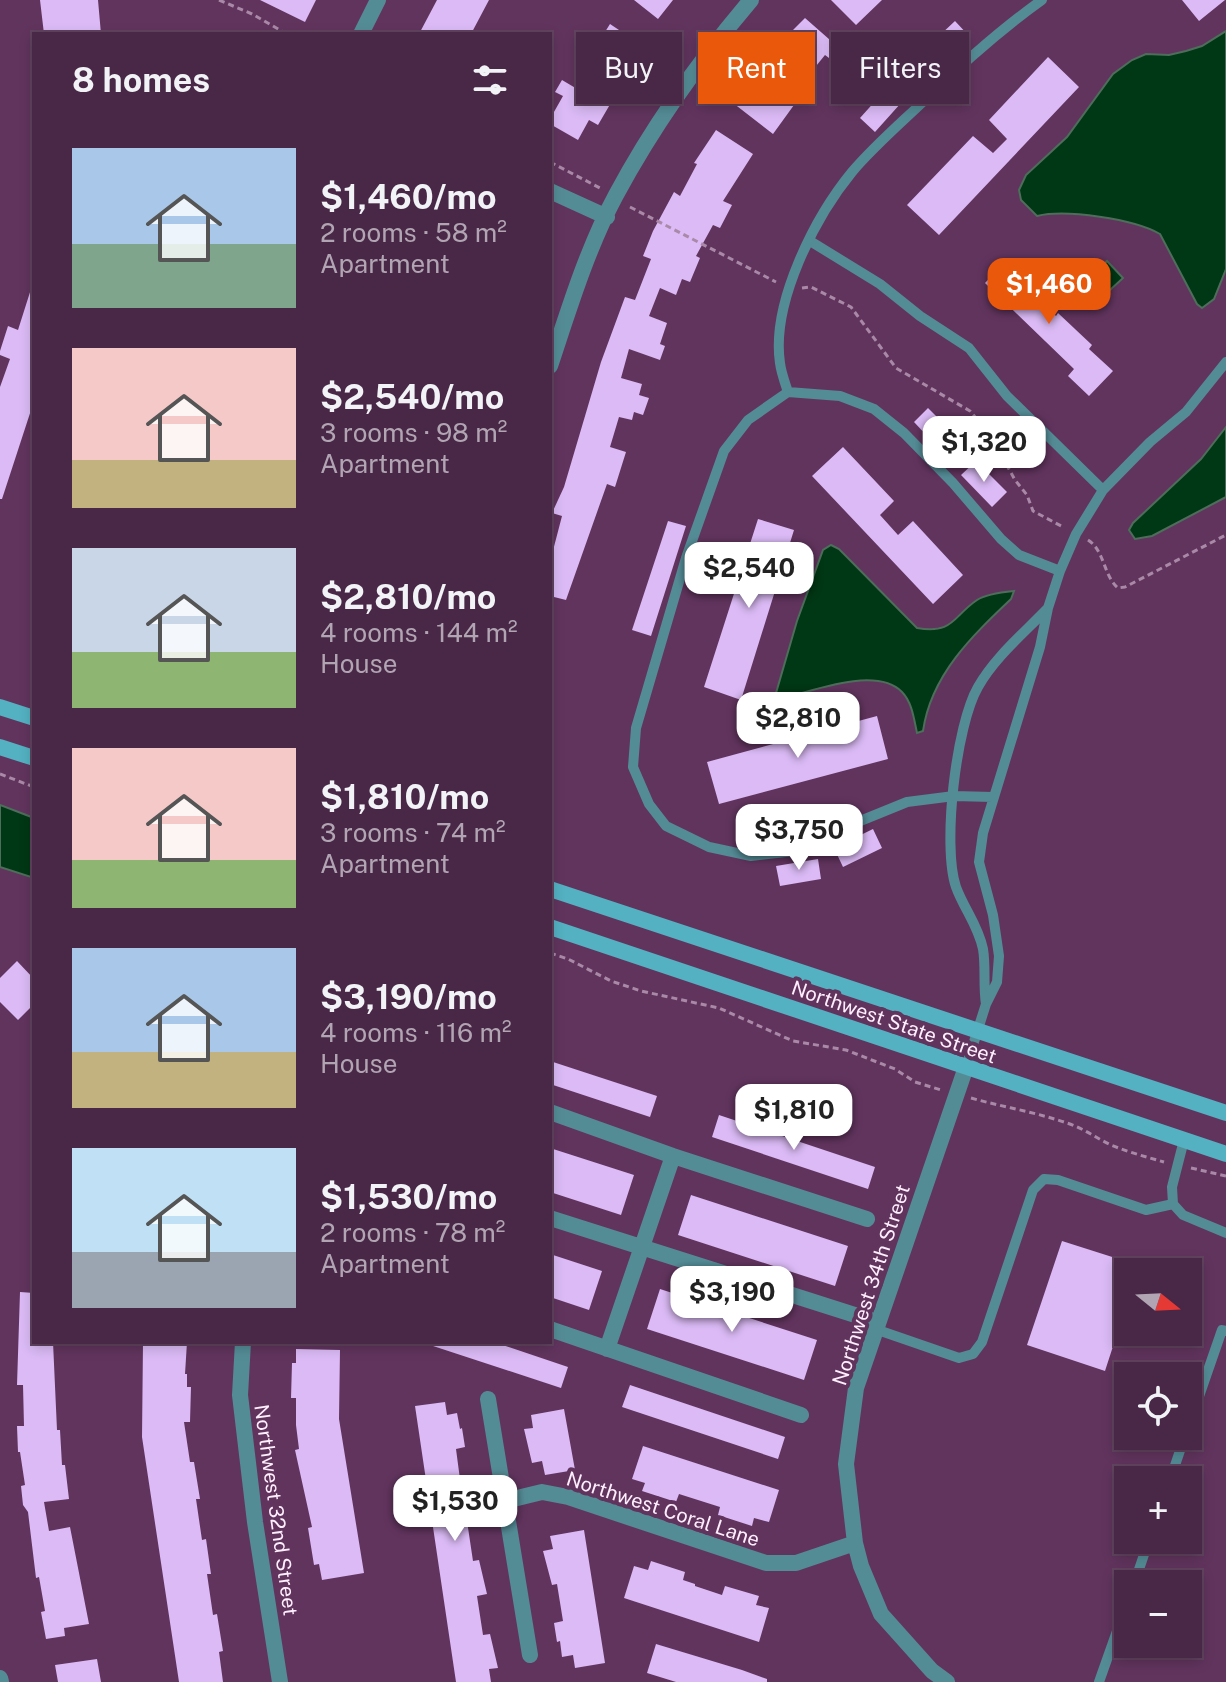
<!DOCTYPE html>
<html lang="en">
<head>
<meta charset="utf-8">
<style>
  body { margin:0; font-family:"Public Sans",sans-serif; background:#533351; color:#f1f3f6; height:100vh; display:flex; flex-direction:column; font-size:30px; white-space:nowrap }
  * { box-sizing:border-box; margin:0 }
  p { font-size:26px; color:#b1a5b3 }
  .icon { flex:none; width:44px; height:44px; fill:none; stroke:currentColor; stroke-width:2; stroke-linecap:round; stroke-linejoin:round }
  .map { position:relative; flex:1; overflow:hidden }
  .panel { position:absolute; left:32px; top:32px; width:520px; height:1312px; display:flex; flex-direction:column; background:#492746; border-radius:0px; box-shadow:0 4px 12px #0003,0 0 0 2px #61445f }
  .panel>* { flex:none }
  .guide { position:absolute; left:576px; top:32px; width:530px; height:72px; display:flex; gap:16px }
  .needle { width:52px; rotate:108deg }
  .buttons { position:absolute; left:1114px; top:1258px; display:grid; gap:16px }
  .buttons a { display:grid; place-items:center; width:88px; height:88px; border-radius:0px; background:#492746; box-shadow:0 4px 12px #0003,0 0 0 2px #61445f; font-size:40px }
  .price { position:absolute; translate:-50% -68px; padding:0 18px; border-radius:16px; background:#fff; color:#222; font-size:26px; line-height:52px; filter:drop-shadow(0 2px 4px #0008) }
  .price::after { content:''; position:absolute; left:50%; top:48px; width:24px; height:18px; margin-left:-12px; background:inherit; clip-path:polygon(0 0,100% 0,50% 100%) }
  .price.active { background:#ea580c; color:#fff }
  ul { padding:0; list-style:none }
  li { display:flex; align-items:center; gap:24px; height:200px; padding:0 40px }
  li span { display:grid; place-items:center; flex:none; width:224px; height:160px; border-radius:0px; color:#555 }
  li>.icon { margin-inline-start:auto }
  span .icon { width:96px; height:96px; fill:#fffc; stroke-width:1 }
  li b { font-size:34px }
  h2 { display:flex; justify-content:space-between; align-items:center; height:96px; padding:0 40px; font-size:34px }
  .chip { padding:0 28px; border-radius:0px; background:#492746; box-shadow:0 4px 12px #0003,0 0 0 2px #61445f; font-size:28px; line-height:72px }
  .chip.active { background:#ea580c; color:#fff }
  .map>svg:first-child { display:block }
  .water { fill:#003714; stroke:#4c6e5a; stroke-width:2 }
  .building { fill:#dbbaf5 }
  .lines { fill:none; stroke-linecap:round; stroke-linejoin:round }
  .path { stroke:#a989a7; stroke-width:3; stroke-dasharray:6 4; stroke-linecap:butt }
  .lane { stroke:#548c96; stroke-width:10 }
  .street { stroke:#548c96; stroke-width:16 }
  .secondary { stroke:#53b1c1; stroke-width:16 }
  .labels { text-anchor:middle; stroke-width:8; stroke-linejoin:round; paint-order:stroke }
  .street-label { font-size:20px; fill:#ffeefd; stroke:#61345e }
</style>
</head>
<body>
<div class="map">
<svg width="1226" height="1682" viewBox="0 0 1226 1682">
  <rect width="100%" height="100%" fill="#61345e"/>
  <path class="water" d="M1226,31V269L1214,299L1202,308L1197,304L1160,234C1134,219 1066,209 1037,216L1021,200L1019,190L1026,175L1067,137L1113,74L1132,60L1146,54L1169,55L1186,51L1202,46Z
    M1107,261L1123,278L1097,302L1081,286Z
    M1226,427V497L1152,536L1135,539L1129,530L1133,523L1201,459Z
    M831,545L839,549L917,628C954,634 952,617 977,600C986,594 1004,592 1014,591L1011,599C972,636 931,675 923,731L917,733C914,719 912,702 902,692C875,664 804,694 770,702L776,693L797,621L823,550Z
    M0,805L34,818V878L0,867Z"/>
  <path class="building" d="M40,0H98L101,34H44Z
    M260,0H316L305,22Z
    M437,0H489L471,34H419Z
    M634,0H673L658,19Z
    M831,0H882L856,25Z
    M1182,0H1225L1199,21Z
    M805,18L838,47L829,58L825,55L812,71L780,43Z
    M955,21L969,36L938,66L923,51Z
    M610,24L640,44L631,58L638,62L627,79L584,51L591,39L598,43Z
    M1048,57L1079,87L939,235L907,205L973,136L993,153L1007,139L989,120Z
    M760,68L776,80L770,87L794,105L773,134L733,103Z
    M562,80L589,96L593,90L612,101L598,125L589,120L578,140L550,124V119L563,96L555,92Z
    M886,89L901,103L875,132L860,118Z
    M716,130L753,154L723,201L732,205L720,228L713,225L696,256L700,258L690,282L682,279L676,295L660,288L649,316L667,323L660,344L665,346L660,360L629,349L621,378L642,384L639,395L649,398L643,415L634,412L632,420L619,417L610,447L626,452L615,487L607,484L566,600L550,596V562L562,516L552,513L564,487L601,362L625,297L635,300L651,259L643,256L653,231L674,192L680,196L697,164L694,163Z
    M1009,258L1038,286L1032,292L1056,316L1058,313L1092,345L1089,349L1113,371L1089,396L1068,376L1074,369L985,283Z
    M31,289L34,290V401L2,499H0V387L10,359L0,355V351L8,326L18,330Z
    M928,408L959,439L944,454L914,422Z
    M843,447L894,501L880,515L898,535L913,521L963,575L933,604L812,476Z
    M976,461L1007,492L992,507L961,475Z
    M758,519L794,530L741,700L704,687Z
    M668,521L686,526L651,636L632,630Z
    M877,716L888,759L719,804L707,762Z
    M873,829L882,848L843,867L834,848Z
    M818,859L821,879L780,886L776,866Z
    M17,961L34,979V1004L18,1020L0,1002V978Z
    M550,1061L657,1096L650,1117L550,1084Z
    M719,1115L875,1167L868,1189L712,1137Z
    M550,1148L634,1175L621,1215L550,1192Z
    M691,1195L848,1246L835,1286L678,1235Z
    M1062,1241L1128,1262V1300L1105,1371L1027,1345Z
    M550,1254L602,1271L589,1310L550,1297Z
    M660,1289L817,1340L804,1380L647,1329Z
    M20,1292L34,1293V1342H53L57,1430H60L62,1465H65L69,1499L44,1502L49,1531L70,1527L89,1624L64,1628L65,1636L46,1639L41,1612L45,1611L39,1577L36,1578L28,1512L23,1505L21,1486L25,1485L20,1452H18L17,1426H24L23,1385H17Z
    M143,1342H187L185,1374H187V1387H191L190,1422H184L190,1462H194L200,1499H196L202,1540L206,1539L211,1574H207L213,1615L217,1614L223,1651L219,1652L223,1682H179L142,1437Z
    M431,1342H494L568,1367L561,1388L430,1345Z
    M296,1349L340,1350L339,1419L364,1573L322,1580L319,1564L314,1565L308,1528L312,1527L295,1450L299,1449L296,1425V1398H291L292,1363H296Z
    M630,1385L785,1437L778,1459L622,1407Z
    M445,1402L447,1415L457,1413L460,1429L462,1428L465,1447L456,1449L461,1487L468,1486L476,1520L467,1521L473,1561L479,1560L487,1594L477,1596L483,1635L490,1634L498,1668L489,1669L491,1682H456L415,1406Z
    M564,1409L575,1470L545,1475L542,1461L532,1463L524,1429L533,1428L531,1415Z
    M643,1446L779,1490L769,1522L754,1518L752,1526L718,1515L720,1507L679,1494L676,1502L642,1491L645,1483L632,1479Z
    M584,1530L605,1663L575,1668L573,1655L562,1657L560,1641L557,1642L554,1623L563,1621L557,1584L552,1585L543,1551L553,1549L550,1536Z
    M651,1561L685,1572L683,1580L695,1584V1586L722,1595L725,1586L759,1596L756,1605L769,1608L759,1642L624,1598L634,1566L648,1570Z
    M656,1644L742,1670L767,1679V1682H676L647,1673Z
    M97,1659L101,1682H58L55,1665Z"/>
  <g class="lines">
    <path class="path" d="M219,0L252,14L287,34
      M550,162L600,188
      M630,207L776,282
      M802,288L811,287L851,307L896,368L970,411L989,433L1015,480L1027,495L1033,511L1063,527
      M1088,540C1105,551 1103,575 1118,588L1125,587L1226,535
      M0,774L34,787
      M550,953L568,959L611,981L641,991L719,1008L793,1041L846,1050L895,1069L915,1082L941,1090
      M971,1098C1003,1107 1035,1112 1067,1123C1083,1128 1096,1138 1111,1145C1128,1152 1146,1157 1164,1162
      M1191,1168L1226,1176"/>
    <path class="lane" d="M810,241L880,284L920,316L969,348L1007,396L1103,490
      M788,392L840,396L874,409L904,433L953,483L1001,539L1019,555L1060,571
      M993,797L954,796L907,802L843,828L803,850L751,856L709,847L666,826L649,804L633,767L636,728L686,558L724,451L748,420L788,392C785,383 781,372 780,363C771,303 815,217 852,172C874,146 901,123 926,99C963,63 1000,30 1042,0
      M986,1004C983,986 986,967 983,949C978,925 964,909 956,887C942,846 956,725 978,687C995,657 1023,634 1047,609
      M966,1067L986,1004L997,982L999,956L993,915L979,862L983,833L1040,647L1048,608L1060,571L1076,534L1103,490L1150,442L1186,412L1226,362
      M1184,1140L1172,1187L1173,1204L1183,1215L1226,1233
      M875,1329L959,1358L973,1354L982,1342L1033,1190L1044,1179L1058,1180L1146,1210L1173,1204
      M1188,1428L1222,1330L1226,1331
      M1170,1480L1185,1436
      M1134,1584L1149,1540
      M1099,1682L1128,1600"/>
    <path class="street" d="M361,34L378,0
      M550,191L607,217
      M550,366C569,309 587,249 616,195C653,126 700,60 751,0
      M550,1112L673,1156L867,1219
      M550,1218L877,1322
      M550,1329L801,1415
      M243,1342L240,1395L255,1522L280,1682
      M607,1349L673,1156
      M488,1399L530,1655
      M505,1501L542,1492L568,1497L766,1563H796L855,1543
      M0,1678L1,1682
      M947,1682L932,1671L881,1614L861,1566L855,1543L846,1464L856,1388L966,1067"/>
    <path class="secondary" d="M0,707L34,718
      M0,747L34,758
      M550,889L1226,1113
      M550,927L1226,1154"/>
  </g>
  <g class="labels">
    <g class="street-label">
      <text transform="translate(894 1022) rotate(19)" y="7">Northwest State Street</text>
      <text transform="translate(871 1285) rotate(-72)" y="7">Northwest 34th Street</text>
      <text transform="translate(663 1509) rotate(18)" y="7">Northwest Coral Lane</text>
      <text transform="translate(276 1510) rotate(82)" y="7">Northwest 32nd Street</text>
    </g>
  </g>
</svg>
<div class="buttons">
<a><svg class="needle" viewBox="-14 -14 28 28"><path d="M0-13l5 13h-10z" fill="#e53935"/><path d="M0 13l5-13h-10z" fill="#b1a5b3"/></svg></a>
<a><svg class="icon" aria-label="locate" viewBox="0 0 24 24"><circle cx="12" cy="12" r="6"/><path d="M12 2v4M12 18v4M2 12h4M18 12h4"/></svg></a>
<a>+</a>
<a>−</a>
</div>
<b class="price active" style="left:1049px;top:326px">$1,460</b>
<b class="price" style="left:984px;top:484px">$1,320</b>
<b class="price" style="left:749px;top:610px">$2,540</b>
<b class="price" style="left:798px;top:760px">$2,810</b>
<b class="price" style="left:799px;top:872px">$3,750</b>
<b class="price" style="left:794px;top:1152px">$1,810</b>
<b class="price" style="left:732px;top:1334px">$3,190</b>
<b class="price" style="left:455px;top:1543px">$1,530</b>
<div class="guide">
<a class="chip">Buy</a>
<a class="chip active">Rent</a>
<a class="chip">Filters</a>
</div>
<section class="panel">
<h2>8 homes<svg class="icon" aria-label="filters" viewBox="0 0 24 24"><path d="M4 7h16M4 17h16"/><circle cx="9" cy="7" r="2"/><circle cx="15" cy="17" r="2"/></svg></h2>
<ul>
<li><span style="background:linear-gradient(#a9c7e8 60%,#7fa58c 0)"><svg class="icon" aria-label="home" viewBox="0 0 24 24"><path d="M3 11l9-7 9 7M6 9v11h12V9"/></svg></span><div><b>$1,460/mo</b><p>2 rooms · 58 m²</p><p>Apartment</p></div></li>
<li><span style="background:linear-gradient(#f6c9c9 70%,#c2b280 0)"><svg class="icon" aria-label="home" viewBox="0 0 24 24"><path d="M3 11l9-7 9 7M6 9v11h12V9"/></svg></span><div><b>$2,540/mo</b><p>3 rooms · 98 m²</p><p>Apartment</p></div></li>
<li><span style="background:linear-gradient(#c9d6e8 65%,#8fb573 0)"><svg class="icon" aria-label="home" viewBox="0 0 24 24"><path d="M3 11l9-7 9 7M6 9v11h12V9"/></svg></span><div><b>$2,810/mo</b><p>4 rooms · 144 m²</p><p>House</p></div></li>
<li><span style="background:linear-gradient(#f6c9c9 70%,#8fb573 0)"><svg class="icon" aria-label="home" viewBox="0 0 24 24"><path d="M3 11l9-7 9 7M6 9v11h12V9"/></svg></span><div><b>$1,810/mo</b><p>3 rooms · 74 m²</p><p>Apartment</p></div></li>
<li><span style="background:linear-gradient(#a9c7e8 65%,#c2b280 0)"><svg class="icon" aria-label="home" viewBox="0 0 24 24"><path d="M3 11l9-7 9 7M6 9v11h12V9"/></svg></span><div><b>$3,190/mo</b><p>4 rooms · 116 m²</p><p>House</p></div></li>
<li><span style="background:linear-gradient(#bfe0f5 65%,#9aa5b1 0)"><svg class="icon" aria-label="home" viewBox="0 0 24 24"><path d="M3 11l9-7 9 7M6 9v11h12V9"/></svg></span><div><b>$1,530/mo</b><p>2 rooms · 78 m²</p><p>Apartment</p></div></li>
</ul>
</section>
</div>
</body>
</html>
